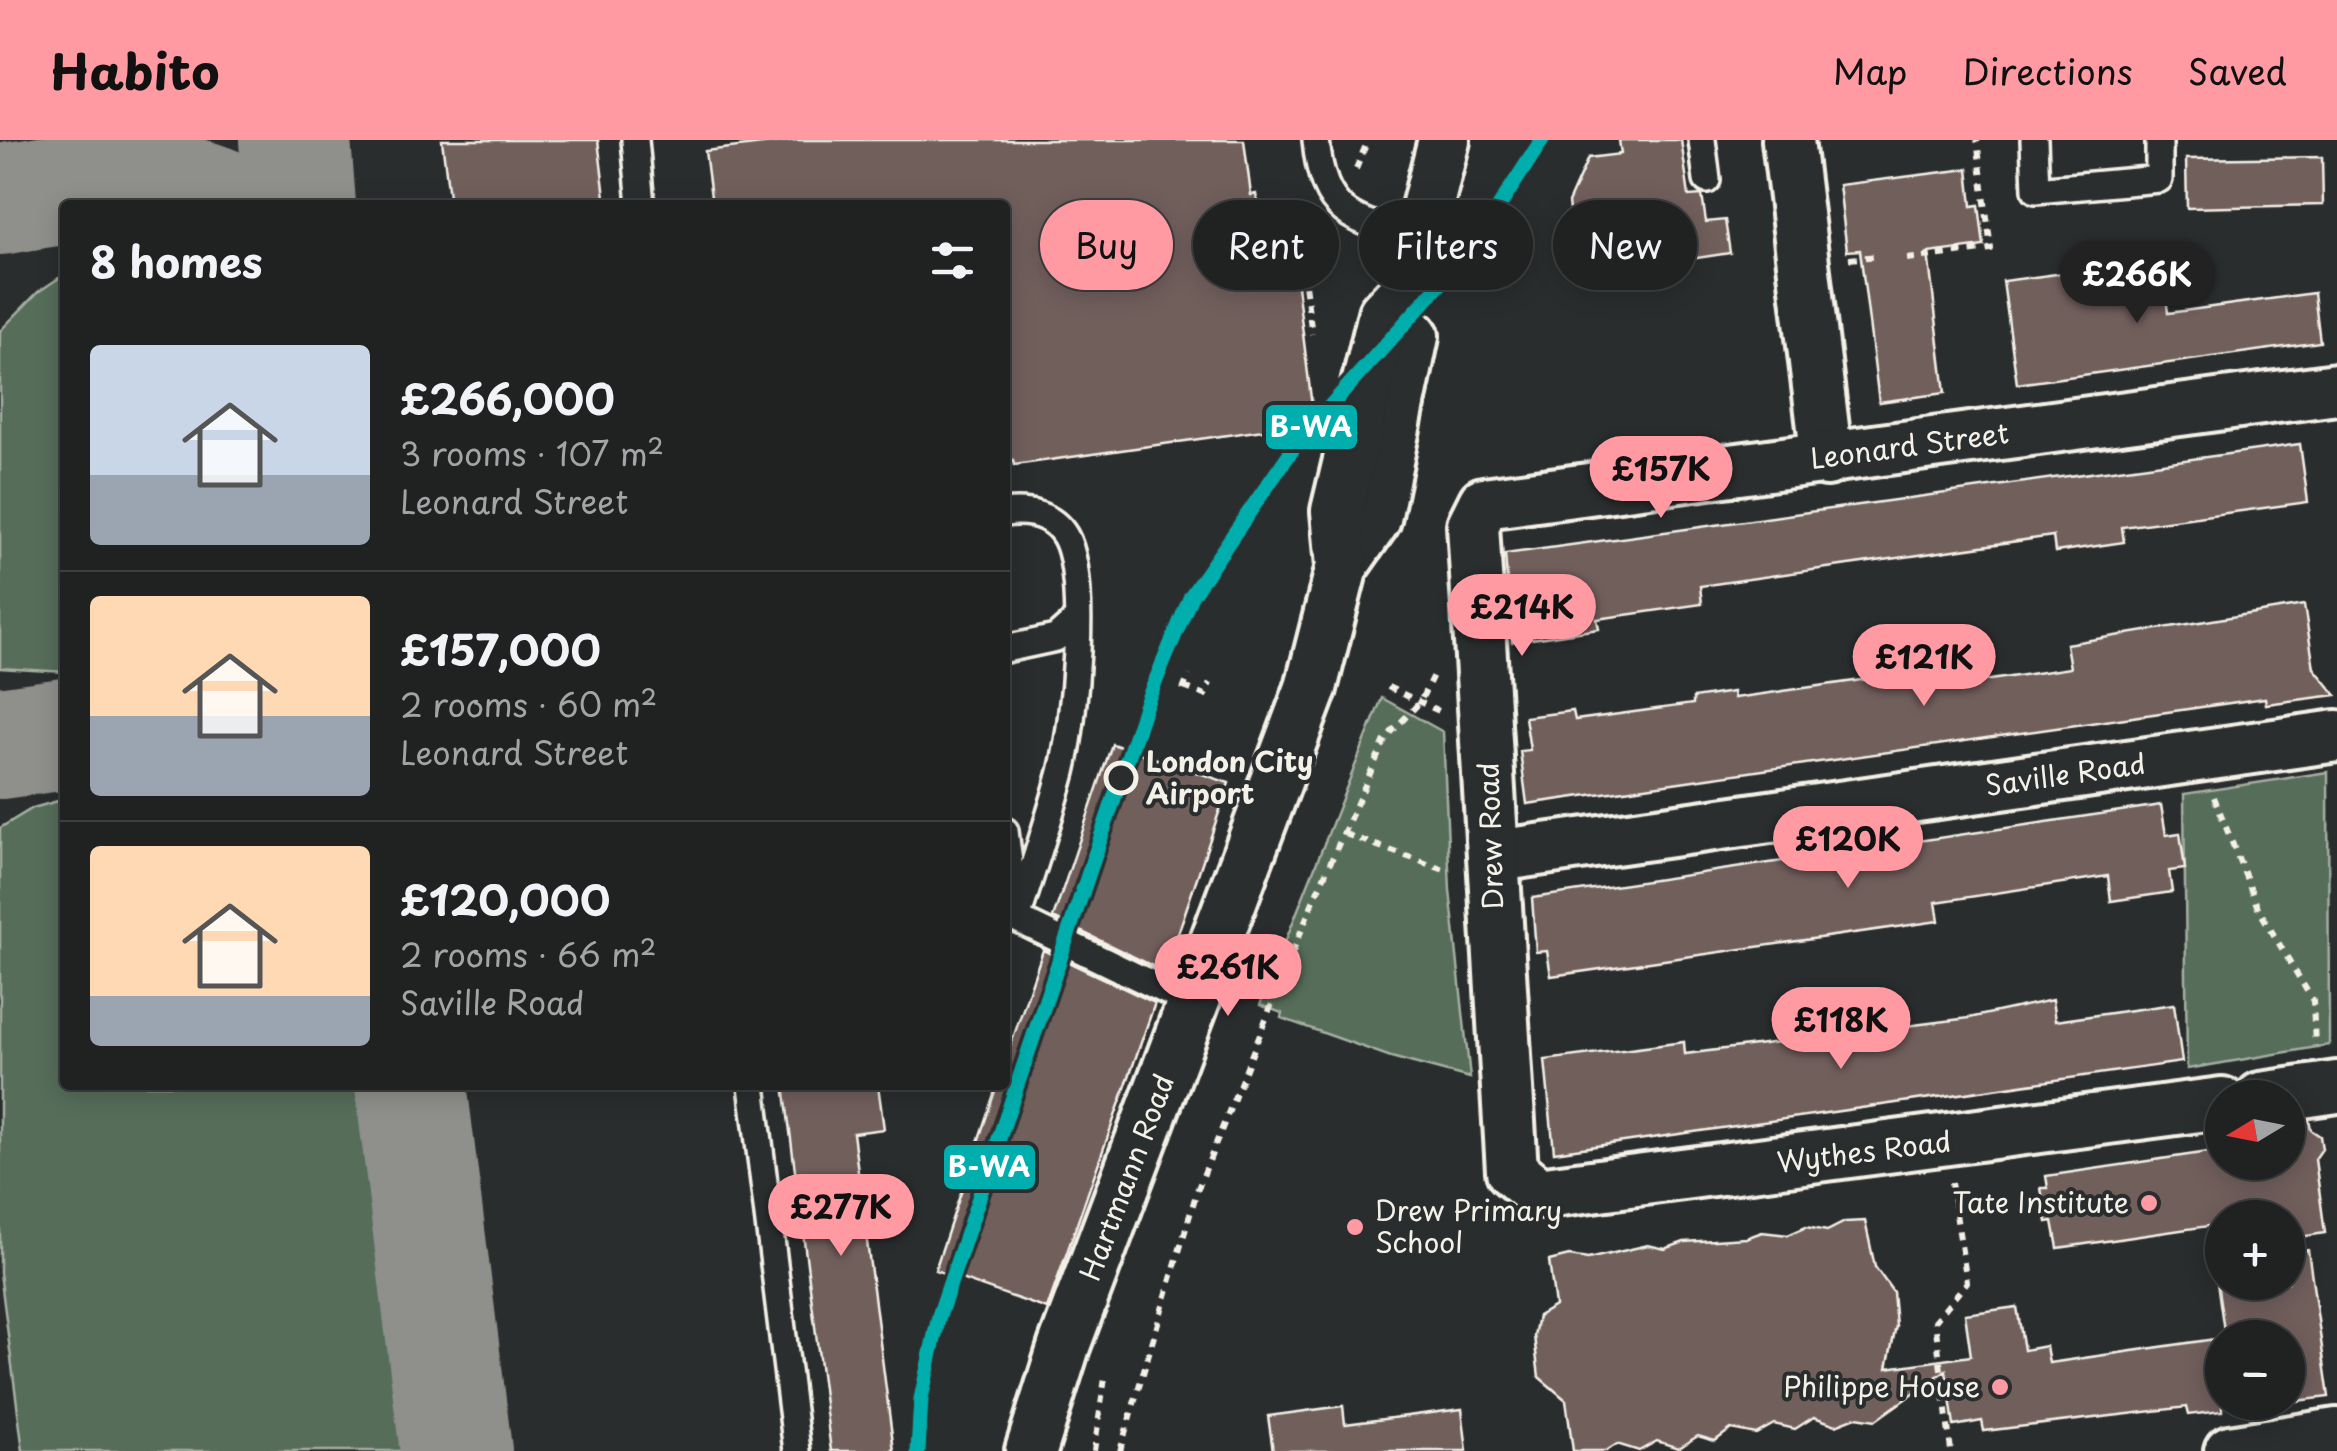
<!DOCTYPE html>
<html lang="en">
<head>
<meta charset="utf-8">
<style>
  body { margin:0; font-family:"Playpen Sans",sans-serif; background:#282a2a; color:#f1f3f6; height:100vh; display:flex; flex-direction:column; font-size:38px; white-space:nowrap }
  * { box-sizing:border-box; margin:0 }
  p { font-size:32px; color:#a2a4a5 }
  .icon { flex:none; width:55px; height:55px; fill:none; stroke:currentColor; stroke-width:2; stroke-linecap:round; stroke-linejoin:round }
  .map { position:relative; flex:1; overflow:hidden }
  .sheet { position:absolute; left:60px; top:60px; width:950px; height:890px; display:flex; flex-direction:column; background:#202222; border-radius:10px; box-shadow:0 5px 25px #0003,0 0 0 2px #3d3f40 }
  .sheet>* { flex:none }
  .banner { position:absolute; left:1040px; top:60px; width:950px; height:90px; display:flex; gap:20px }
  .needle { width:65px; rotate:260deg }
  .controls { position:absolute; left:2205px; top:940px; display:grid; gap:20px }
  .controls a { display:grid; place-items:center; width:100px; height:100px; border-radius:50%; background:#202222; box-shadow:0 5px 25px #0003,0 0 0 2px #3d3f40; font-size:50px }
  .price { position:absolute; translate:-50% -85px; padding:0 22px; border-radius:35px; background:#ff9aa2; color:#111; font-size:32px; line-height:65px; filter:drop-shadow(0 2px 5px #0008) }
  .price::after { content:''; position:absolute; left:50%; top:60px; width:30px; height:22px; margin-left:-15px; background:inherit; clip-path:polygon(0 0,100% 0,50% 100%) }
  .price.on { background:#222; color:#fff }
  ul { padding:0; list-style:none }
  li { display:flex; align-items:center; gap:30px; height:250px; padding:0 30px }
  li+li { border-top:2px solid #3d3f40 }
  li span { display:grid; place-items:center; flex:none; width:280px; height:200px; border-radius:10px; color:#555 }
  li>.icon { margin-inline-start:auto }
  span .icon { width:120px; height:120px; fill:#fffc; stroke-width:1 }
  li b { font-size:42px }
  h2 { display:flex; justify-content:space-between; align-items:center; height:120px; padding:0 30px; font-size:42px }
  .tag { padding:0 35px; border-radius:45px; background:#202222; box-shadow:0 5px 25px #0003,0 0 0 2px #3d3f40; font-size:35px; line-height:90px }
  .tag.on { background:#ff9aa2; color:#111 }
  header { display:flex; align-items:center; gap:60px; box-sizing:border-box; height:140px; padding:0 50px; background:#ff9aa2; color:#111 }
  header strong { font-size:48px }
  nav { display:flex; gap:55px; margin-inline-start:auto; font-size:35px }
  .map>svg:first-child { display:block }
  .green { fill:#566d5a; stroke:#a5afa1; stroke-width:2.5 }
  .lines { fill:none; stroke-linecap:round; stroke-linejoin:round }
  .taxiway { stroke:#8f8f8b; stroke-width:112 }
  .building { fill:#715e5c; stroke:#f4f1e8; stroke-width:2.5 }
  .lane-casing { stroke:#f4f1e8; stroke-width:32 }
  .street-casing { stroke:#f4f1e8; stroke-width:58 }
  .path { stroke:#f4f1e8; stroke-width:6; stroke-dasharray:8 8; stroke-linecap:butt }
  .lane { stroke:#2a2d2e; stroke-width:25 }
  .street { stroke:#2a2d2e; stroke-width:50 }
  .rail-1-casing { stroke:#2a2d2e; stroke-width:22 }
  .rail-1 { stroke:#00afad; stroke-width:15 }
  .stop-dot { fill:#2a2d2e; stroke:#f4f1e8; stroke-width:5 }
  .poi-dot { fill:#ff9aa2; stroke:#2a2d2e; stroke-width:4 }
  .labels { text-anchor:middle; stroke-width:8; stroke-linejoin:round; paint-order:stroke }
  .street-label { font-size:28px; fill:#f4f1e8; stroke:#2a2d2e }
  .stop-label { font-size:28px; font-weight:bold; fill:#f4f1e8; stroke:#2a2d2e; text-anchor:start }
  .poi-label { font-size:28px; fill:#f4f1e8; stroke:#2a2d2e; text-anchor:end }
  .line-badge { stroke:#2a2d2e; stroke-width:4 }
  .badge-label { font-size:28px; text-anchor:middle; font-weight:bold; fill:#fff }
</style>
</head>
<body>
<header>
<strong>Habito</strong>
<nav><a>Map</a><a>Directions</a><a>Saved</a></nav>
</header>
<div class="map">
<svg width="2337" height="1311" viewBox="0 0 2337 1311">
  <rect width="100%" height="100%" fill="#2a2d2e"/>
  <filter id="ink" filterUnits="userSpaceOnUse"><feTurbulence type="fractalNoise" baseFrequency=".01" numOctaves="2"/><feDisplacementMap in="SourceGraphic" scale="20" xChannelSelector="R" yChannelSelector="G"/><feConvolveMatrix kernelMatrix="1 2 1 2 8 2 1 2 1" color-interpolation-filters="sRGB"/></filter>
  <g filter="url(#ink)">
    <path class="green" d="M65,134V532L0,528V191L38,152Z
      M1382,558L1443,592L1450,750L1470,938L1391,917L1281,878L1282,873L1260,865Z
      M2328,632L2329,905L2187,929L2184,654Z
      M65,659V945H364L409,1311H23L0,1133V688L33,668Z"/>
    <g class="lines">
      <path class="taxiway" d="M295,0L300,65
        M0,59C79,46 147,32 223,65
        M0,603L65,594
        M411,945L456,1311"/>
    </g>
    <path class="building" d="M442,0H598L606,65H450Z
      M796,0H1244L1251,55L1256,54L1259,75L1288,72L1314,283L1014,325L1013,320L1005,321V65H712L705,11Z
      M1619,0H1681L1689,56L1702,55L1706,82L1725,80L1730,113L1578,136L1568,63L1588,18L1621,14Z
      M2322,17L2323,65L2187,68L2186,19Z
      M1968,29L1972,66L1979,65L1984,106L1928,113L1945,253L1879,262L1860,110L1847,111L1839,45Z
      M2072,132L2073,145L2163,133L2168,173L2314,153L2320,202L2017,244L2003,141Z
      M2300,304L2308,362L2122,387L2124,402L2090,407L2055,412L2053,396L1700,446L1702,464L1597,479L1599,489L1512,502L1505,414Z
      M2304,465L2314,528L2336,555L2266,564L2265,558L1527,664L1520,611L1530,610L1525,577L1573,571L1575,580L1693,564V558L1733,552L1734,558L1926,531L1929,549L1990,540L2070,528L2066,504Z
      M1112,604L1229,643L1165,832L1053,778Z
      M2161,665L2166,695L2180,693L2185,729L2169,731L2172,752L2111,761L2108,736L1936,762L1939,781L1551,836L1547,811L1536,812L1532,758Z
      M1043,810L1155,863L1047,1169L935,1130L997,945H1005V922Z
      M2052,860L2055,881L2174,864L2182,922L1554,1012L1545,920L1684,902L1685,914L1969,878Z
      M784,945H878L884,989L853,993L894,1311H831Z
      M2309,980L2311,990L2320,996L2322,1009L2315,1019L2325,1093L2288,1099V1078H2222V1084L2058,1108L2053,1081L2047,1082L2041,1048H2048L2046,1036L2222,1010V1022H2288L2291,983Z
      M1865,1081L1875,1127L1893,1152L1896,1186L1887,1228L1971,1216L1965,1174L2017,1167L2024,1210L2046,1206L2049,1223L2222,1198V1271L2189,1275L2187,1267L1984,1291L1982,1281L1954,1286L1946,1230L1876,1280L1856,1277L1836,1285L1814,1277L1795,1289L1774,1284L1756,1294L1731,1289L1715,1301L1698,1296L1678,1308L1657,1301L1639,1311L1617,1304L1606,1311H1573L1566,1260L1539,1237L1534,1196L1538,1176L1555,1166L1549,1121L1569,1116L1588,1119L1648,1105L1665,1109L1684,1102L1746,1098L1762,1092L1788,1095L1806,1087L1827,1091L1845,1082Z
      M2308,1110L2329,1257L2288,1262V1198H2225L2217,1142H2288V1112Z
      M1343,1266L1345,1284L1462,1269L1467,1311H1273L1268,1276Z"/>
    <g class="lines">
      <g class="lane-casing">
        <path id="lane" d="M635,0L641,65
          M1316,0C1323,75 1351,81 1418,97
          M1702,0L1707,40
          M2034,0L2036,50L2159,39V0
          M1005,373C1028,370 1052,374 1065,396C1089,438 1074,584 1062,632C1049,681 1032,730 1017,779
          M1005,509L1056,498L1076,480
          M1005,691L1015,769
          M1017,779L1191,863
          M752,945L797,1311"/>
      </g>
      <g class="street-casing">
        <g id="street">
          <path d="M1788,0L1827,320"/>
          <path d="M1342,426L1375,379L1413,196"/>
          <path id="s1" d="M1496,716L2337,596"/>
          <path d="M2261,958L2337,947"/>
          <path id="s2" d="M2222,963L1538,1053L1512,1031L1473,385L1484,363L2337,249"/>
          <path id="s3" d="M1031,1311L1064,1206L1311,548L1342,426L1337,371L1384,174L1406,151L1444,0"/>
          <path d="M2230,1311L2337,1294"/>
        </g>
      </g>
      <path class="path" d="M1356,29L1368,0
        M1307,72L1296,81L1312,194
        M1849,119L1878,116
        M1907,119L1991,109L1977,0
        M1184,547L1205,555L1210,543
        M1388,547L1441,572
        M1183,550L1189,535
        M2214,657L2258,768L2313,861L2315,906
        M1345,694L1447,731
        M1951,1043L1967,1142L1935,1181L1951,1311
        M1094,1311L1105,1238
        M1120,1311L1197,1051L1314,759L1386,598L1420,562L1434,533"/>
      <use href="#lane" class="lane"/>
      <use href="#street" class="street"/>
      <g class="rail-1-casing">
        <path id="rail-1" d="M918,1311L921,1259L939,1176L1146,564L1191,456L1297,303L1471,110L1542,0"/>
      </g>
      <use href="#rail-1" class="rail-1"/>
    </g>
  </g>
  <circle class="stop-dot" cx="1121" cy="638" r="15"/>
  <g class="poi-dot">
    <circle cx="2149" cy="1063" r="10"/>
    <circle cx="1355" cy="1087" r="10"/>
    <circle cx="2000" cy="1247" r="10"/>
  </g>
  <g class="labels">
    <g class="street-label">
      <text dy="10" stroke="none"><textPath href="#s2" startOffset="1825">Leonard Street</textPath></text>
      <text dy="10" stroke="none"><textPath href="#s1" startOffset="575">Saville Road</textPath></text>
      <text transform="translate(1491 696) rotate(-92)" y="10">Drew Road</text>
      <text transform="translate(1864 1012) rotate(-7)" y="10">Wythes Road</text>
      <text dy="10" stroke="none"><textPath href="#s3" startOffset="290">Hartmann Road</textPath></text>
    </g>
    <g class="stop-label">
      <text x="1146" y="632">London City<tspan x="1146" dy="32">Airport</tspan></text>
    </g>
    <g class="poi-label">
      <text x="2129" y="1073">Tate Institute</text>
      <text x="1375" y="1081" text-anchor="start">Drew Primary<tspan x="1375" dy="32">School</tspan></text>
      <text x="1980" y="1257">Philippe House</text>
    </g>
  </g>
  <g class="line-badge">
    <rect x="1264" y="263" width="95" height="48" rx="10" fill="#00afad"/>
    <rect x="942" y="1003" width="95" height="48" rx="10" fill="#00afad"/>
  </g>
  <g class="badge-label">
    <text x="1311" y="297">B-WA</text>
    <text x="989" y="1037">B-WA</text>
  </g>
</svg>
<div class="controls">
<a><svg class="needle" viewBox="-14 -14 28 28"><path d="M0-13l5 13h-10z" fill="#e53935"/><path d="M0 13l5-13h-10z" fill="#a2a4a5"/></svg></a>
<a>+</a>
<a>−</a>
</div>
<b class="price on" style="left:2137px;top:186px">£266K</b>
<b class="price" style="left:1661px;top:381px">£157K</b>
<b class="price" style="left:1522px;top:519px">£214K</b>
<b class="price" style="left:1924px;top:569px">£121K</b>
<b class="price" style="left:1848px;top:751px">£120K</b>
<b class="price" style="left:1228px;top:879px">£261K</b>
<b class="price" style="left:1841px;top:932px">£118K</b>
<b class="price" style="left:841px;top:1119px">£277K</b>
<div class="banner">
<a class="tag on">Buy</a>
<a class="tag">Rent</a>
<a class="tag">Filters</a>
<a class="tag">New</a>
</div>
<section class="sheet">
<h2>8 homes<svg class="icon" aria-label="filters" viewBox="0 0 24 24"><path d="M4 7h16M4 17h16"/><circle cx="9" cy="7" r="2"/><circle cx="15" cy="17" r="2"/></svg></h2>
<ul>
<li><span style="background:linear-gradient(#c9d6e8 65%,#9aa5b1 0)"><svg class="icon" aria-label="home" viewBox="0 0 24 24"><path d="M3 11l9-7 9 7M6 9v11h12V9"/></svg></span><div><b>£266,000</b><p>3 rooms · 107 m²</p><p>Leonard Street</p></div></li>
<li><span style="background:linear-gradient(#ffd9b3 60%,#9aa5b1 0)"><svg class="icon" aria-label="home" viewBox="0 0 24 24"><path d="M3 11l9-7 9 7M6 9v11h12V9"/></svg></span><div><b>£157,000</b><p>2 rooms · 60 m²</p><p>Leonard Street</p></div></li>
<li><span style="background:linear-gradient(#ffd9b3 75%,#9aa5b1 0)"><svg class="icon" aria-label="home" viewBox="0 0 24 24"><path d="M3 11l9-7 9 7M6 9v11h12V9"/></svg></span><div><b>£120,000</b><p>2 rooms · 66 m²</p><p>Saville Road</p></div></li>
</ul>
</section>
</div>
</body>
</html>
